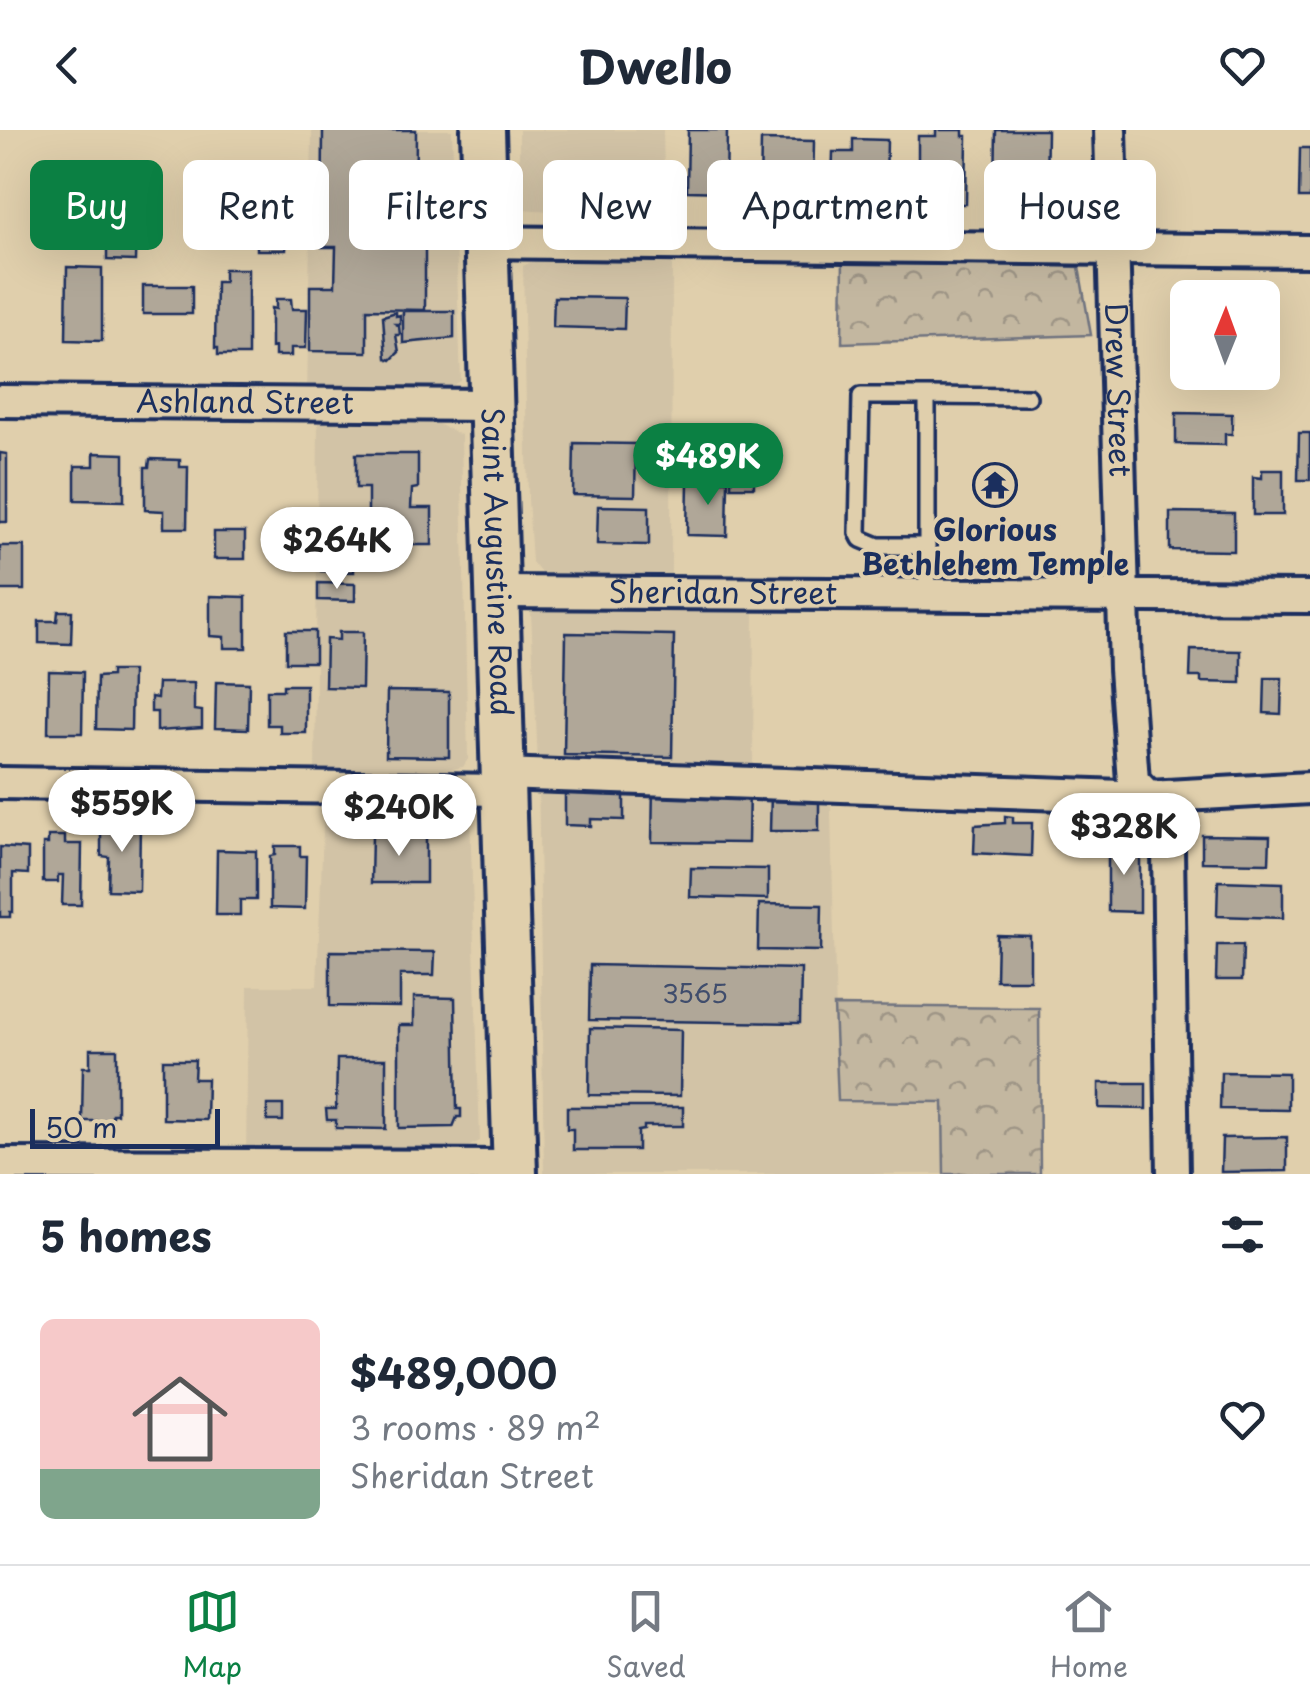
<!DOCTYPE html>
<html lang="en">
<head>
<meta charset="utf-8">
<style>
  body { margin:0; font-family:"Playpen Sans",sans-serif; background:#f6f6f7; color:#1f2937; height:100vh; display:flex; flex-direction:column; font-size:38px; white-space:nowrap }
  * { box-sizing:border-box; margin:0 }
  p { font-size:32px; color:#747a83 }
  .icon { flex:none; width:55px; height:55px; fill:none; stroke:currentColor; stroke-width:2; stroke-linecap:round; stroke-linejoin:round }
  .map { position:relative; height:1044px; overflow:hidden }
  .panel { display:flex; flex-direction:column; background:#fff; flex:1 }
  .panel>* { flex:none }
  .hud { position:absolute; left:30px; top:30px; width:1250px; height:90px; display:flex; gap:20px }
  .needle { width:65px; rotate:1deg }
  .controls { position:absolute; left:1170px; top:150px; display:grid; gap:20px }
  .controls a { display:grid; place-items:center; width:110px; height:110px; border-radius:15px; background:#fff; box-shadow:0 10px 40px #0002; font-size:50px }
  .scale { position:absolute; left:30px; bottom:25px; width:190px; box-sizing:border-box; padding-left:10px; border:5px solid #1b2f5e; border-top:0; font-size:28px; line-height:35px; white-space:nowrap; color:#1b2f5e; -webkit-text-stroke:8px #e0cfac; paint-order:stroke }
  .price { position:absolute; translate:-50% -85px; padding:0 22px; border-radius:35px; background:#fff; color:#222; font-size:32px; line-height:65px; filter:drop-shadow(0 2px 5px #0008) }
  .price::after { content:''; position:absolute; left:50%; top:60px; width:30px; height:22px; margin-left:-15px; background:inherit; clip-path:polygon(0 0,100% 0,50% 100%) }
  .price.current { background:#0b8043; color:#fff }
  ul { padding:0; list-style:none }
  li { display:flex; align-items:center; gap:30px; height:250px; padding:0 40px }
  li+li { border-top:2px solid #e0e1e3 }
  li span { display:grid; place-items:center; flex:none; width:280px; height:200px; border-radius:15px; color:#555 }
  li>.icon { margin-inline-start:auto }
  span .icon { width:120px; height:120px; fill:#fffc; stroke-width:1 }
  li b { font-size:42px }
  h2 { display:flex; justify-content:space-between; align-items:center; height:120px; padding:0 40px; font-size:42px }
  .chip { padding:0 35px; border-radius:15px; background:#fff; box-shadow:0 10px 40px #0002; font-size:35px; line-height:90px }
  .chip.current { background:#0b8043; color:#fff }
  header { display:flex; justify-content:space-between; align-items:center; height:130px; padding:0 40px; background:#fff; font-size:45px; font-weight:700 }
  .tab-bar { display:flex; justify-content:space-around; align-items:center; height:140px; border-top:2px solid #e0e1e3; background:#fff; font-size:28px; color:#747a83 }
  .tab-bar a { display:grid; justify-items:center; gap:5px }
  .tab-bar .current { color:#0b8043 }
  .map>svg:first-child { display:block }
  .built { fill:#d2c3a6 }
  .forest { fill:url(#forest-crowns); stroke:#6f737f; stroke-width:2.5 }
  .building { fill:#b0a798; stroke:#1b2f5e; stroke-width:2.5 }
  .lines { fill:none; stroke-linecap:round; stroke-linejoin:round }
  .service-casing { stroke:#1b2f5e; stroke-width:22 }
  .minor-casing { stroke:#1b2f5e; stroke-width:38 }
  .secondary-casing { stroke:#1b2f5e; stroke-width:50 }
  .service { stroke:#e0cfac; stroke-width:15 }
  .minor { stroke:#e0cfac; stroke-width:30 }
  .secondary { stroke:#e0cfac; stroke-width:42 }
  .labels { text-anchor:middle; stroke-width:8; stroke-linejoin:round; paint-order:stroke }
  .number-label { font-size:25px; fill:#404d6c }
  .street-label { font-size:30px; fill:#1b2f5e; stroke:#e0cfac }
  .poi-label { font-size:30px; font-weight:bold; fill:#1b2f5e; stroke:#e0cfac }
</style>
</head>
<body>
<header><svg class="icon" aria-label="back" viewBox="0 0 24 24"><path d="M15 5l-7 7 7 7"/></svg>Dwello<svg class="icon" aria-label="heart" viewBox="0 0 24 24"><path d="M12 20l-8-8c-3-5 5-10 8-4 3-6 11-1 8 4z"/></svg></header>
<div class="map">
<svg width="1310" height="1044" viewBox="0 0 1310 1044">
  <defs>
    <pattern id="forest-crowns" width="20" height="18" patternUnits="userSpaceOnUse" patternTransform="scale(2.5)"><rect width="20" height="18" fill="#c3b7a0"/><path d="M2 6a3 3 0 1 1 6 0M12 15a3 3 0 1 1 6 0" fill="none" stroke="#9e9586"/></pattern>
  </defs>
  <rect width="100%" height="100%" fill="#e0cfac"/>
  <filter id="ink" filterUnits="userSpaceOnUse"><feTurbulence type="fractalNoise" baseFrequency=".01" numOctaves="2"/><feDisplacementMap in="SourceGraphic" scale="20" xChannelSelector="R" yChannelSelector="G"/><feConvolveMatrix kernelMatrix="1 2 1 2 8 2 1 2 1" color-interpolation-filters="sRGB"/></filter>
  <g filter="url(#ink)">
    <path class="built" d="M312,0H452L461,251L446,259L403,265H307Z
      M519,0H663L665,88L519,79Z
      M672,126L671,446L571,450L541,443L532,432L528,369L523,136L542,127Z
      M318,287L438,294L461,305L468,629L463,637L375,653L315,652Z
      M754,474L753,638L830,642L838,970L944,972V1044H544L538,634L531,483L546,477Z
      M324,672L464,677L470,684L480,1011L459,1021L246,1028L248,856H317Z"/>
    <path class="forest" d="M843,128L1079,137L1091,205L842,213Z
      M834,876L1039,878L1040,1044H944L943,972L838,971Z"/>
    <path class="building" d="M323,0H416L415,117H425V180L367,179V222L310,221V156H335L336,117H322Z
      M688,0H727L726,62L687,61Z
      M936,0H963V6H967L966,74H952L953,60H935V50H918V6H936Z
      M996,0H1047L1046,61L995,60Z
      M853,9L887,10L886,56L832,55L833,22H853Z
      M761,10L814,11L813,62L760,61Z
      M1300,18H1310V68H1299Z
      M107,88L136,89L135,131L107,130Z
      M257,92H287L286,120H257Z
      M67,137L102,138V211L66,210Z
      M224,139H248V225H218V218H215L216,152H224Z
      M143,156H192V184H143Z
      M554,167L625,168L624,199L553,197Z
      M276,169H291L292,179H307L306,218H291V226H275V217L271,218V178L276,179Z
      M403,181H454V208L403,213Z
      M396,182V186L400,185V194H396L399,196L400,205H396L399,222L391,230L386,228L383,186Z
      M1176,283L1232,284V304H1225V315L1176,314Z
      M1299,303H1310V350H1298Z
      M574,313L636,314L635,366L573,365Z
      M0,323L7,324V392H0Z
      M94,323L124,324V371L75,370V336H94Z
      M356,324H418V358L412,359L411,378H432V415H368V358H356Z
      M732,326L754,327V357H731Z
      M150,329L180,330V337H188L187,398H164V381L145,380V337H149Z
      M1262,340H1283V385H1253V347L1262,348Z
      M688,351H728L727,406L687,405Z
      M598,376L649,377V415L597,414Z
      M1170,382L1234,383V421L1170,420Z
      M321,400H354V442L321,441Z
      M214,402H245V429H214Z
      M0,416H24V460H0Z
      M318,453L355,454V471L318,470Z
      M210,466L246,467V518H224V507L210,506Z
      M58,481H72L71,514L39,513V491H57Z
      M286,501H315V532H286Z
      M339,502H363L362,558L325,557L326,509L339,510Z
      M566,503L674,505L672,627L564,625Z
      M1191,520L1241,521V553L1201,552V547H1190Z
      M49,541L83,542L82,603H48Z
      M111,541H132L131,600L96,599L97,547L111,546Z
      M1265,548H1282L1281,584L1264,583Z
      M216,552L249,553L248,599L215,598Z
      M158,553H194V580L202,581V598L157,601V582H151V567L157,568Z
      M283,555H306V603H280V595H267V560H283Z
      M387,561L449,562V627L386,626Z
      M653,654L749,655L748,713L652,712Z
      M565,655L624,656V690L591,689V696L565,695Z
      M771,663L819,664V701H770Z
      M1005,686L1013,687V693H1032L1031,726L974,723L975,695L1005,693Z
      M101,693H140L139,761L108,760L109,727L101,726Z
      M372,705H426V753H371Z
      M1202,705L1270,706L1269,733L1202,732Z
      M48,706H65V714H82L81,775H62L63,745H58V752H43V714H48Z
      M1108,715H1140V782L1108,781Z
      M275,716H300V726H306L305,779L270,778V726L275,725Z
      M0,717L28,719V744L13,743V782H10V787H0Z
      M217,720L256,721V770H240V785H216Z
      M691,738L768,739V769L690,767Z
      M1218,751L1283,753V788L1217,786Z
      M759,774L822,775L821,821L758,820Z
      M997,805L1030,806V850H996Z
      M1217,815H1243L1242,850H1216Z
      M330,821L435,822L434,845H400V877L330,876Z
      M590,835L801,839L800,893L589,890Z
      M414,867L455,868L457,979H461V987H457L453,997L399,998V895H414Z
      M590,898L681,900L680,966L589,965Z
      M90,919H117V984H112V991H82L83,937H90Z
      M337,929H386V999L336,998V990H327L326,979H336Z
      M163,930H195L194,949H207L206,990L163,989Z
      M1221,942L1288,943V980L1220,979Z
      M1099,953H1146V979L1099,978Z
      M267,975H283V991H267Z
      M567,977H683V996H644V1000L638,1001V1020H573V999H567Z
      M1287,1007V1041L1221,1042L1222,1008Z"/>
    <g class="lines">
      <g class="service-casing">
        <path id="service" d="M927,266L1028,267
          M927,416H878L861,409L858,403L861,266H927V464"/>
      </g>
      <g class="minor-casing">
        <g id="minor">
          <path id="s1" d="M1110,0L1125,539L1133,651L1164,683L1168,720L1173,1044"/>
          <path d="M484,112L1310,121"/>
          <path id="s2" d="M0,271L489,275"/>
          <path id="s3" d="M495,462L1310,467"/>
          <path d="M502,644L1149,667L1310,658"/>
          <path d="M0,653L503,660"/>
          <path d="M0,1034L514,1036"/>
        </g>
      </g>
      <g class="secondary-casing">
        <g id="secondary">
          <path id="s4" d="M483,0L515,1044"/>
        </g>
      </g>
      <use href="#service" class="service"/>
      <use href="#minor" class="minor"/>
      <use href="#secondary" class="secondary"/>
    </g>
  </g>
  <defs>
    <g id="temple-ring" transform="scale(2.25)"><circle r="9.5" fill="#e0cfac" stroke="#1b2f5e" stroke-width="1.5"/><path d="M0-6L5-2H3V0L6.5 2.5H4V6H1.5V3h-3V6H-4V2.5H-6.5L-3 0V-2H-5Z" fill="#1b2f5e"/></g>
  </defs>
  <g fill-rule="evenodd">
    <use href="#temple-ring" x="995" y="355"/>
  </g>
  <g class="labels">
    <g class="number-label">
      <text x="695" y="873">3565</text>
    </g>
    <g class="street-label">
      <text dy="10" stroke="none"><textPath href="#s1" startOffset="260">Drew Street</textPath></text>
      <text dy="10" stroke="none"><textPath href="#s2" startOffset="245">Ashland Street</textPath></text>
      <text dy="10" stroke="none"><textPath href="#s4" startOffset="432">Saint Augustine Road</textPath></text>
      <text dy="10" stroke="none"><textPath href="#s3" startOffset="228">Sheridan Street</textPath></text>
    </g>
    <g class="poi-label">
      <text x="995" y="411">Glorious<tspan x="995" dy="34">Bethlehem Temple</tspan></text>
    </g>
  </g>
</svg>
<div class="controls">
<a><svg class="needle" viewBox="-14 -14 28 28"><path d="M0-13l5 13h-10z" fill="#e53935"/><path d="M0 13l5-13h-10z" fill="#747a83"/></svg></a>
</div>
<div class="scale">50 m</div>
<b class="price current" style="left:708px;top:378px">$489K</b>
<b class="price" style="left:337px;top:462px">$264K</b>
<b class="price" style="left:122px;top:725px">$559K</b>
<b class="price" style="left:399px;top:729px">$240K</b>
<b class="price" style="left:1124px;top:748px">$328K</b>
<div class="hud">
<a class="chip current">Buy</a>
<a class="chip">Rent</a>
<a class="chip">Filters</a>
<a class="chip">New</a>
<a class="chip">Apartment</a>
<a class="chip">House</a>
</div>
</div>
<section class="panel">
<h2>5 homes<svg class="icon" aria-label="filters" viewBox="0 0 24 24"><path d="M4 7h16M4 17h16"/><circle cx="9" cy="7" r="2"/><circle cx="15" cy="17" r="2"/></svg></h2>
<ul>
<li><span style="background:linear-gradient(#f6c9c9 75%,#7fa58c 0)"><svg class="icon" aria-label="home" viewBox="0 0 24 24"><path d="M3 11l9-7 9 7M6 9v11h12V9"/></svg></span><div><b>$489,000</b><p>3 rooms · 89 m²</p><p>Sheridan Street</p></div><svg class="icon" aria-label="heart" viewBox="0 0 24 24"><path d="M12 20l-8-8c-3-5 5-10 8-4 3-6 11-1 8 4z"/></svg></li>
</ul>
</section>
<nav class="tab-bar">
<a class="current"><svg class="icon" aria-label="map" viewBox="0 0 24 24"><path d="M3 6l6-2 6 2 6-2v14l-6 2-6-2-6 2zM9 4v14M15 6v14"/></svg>Map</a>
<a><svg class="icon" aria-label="saved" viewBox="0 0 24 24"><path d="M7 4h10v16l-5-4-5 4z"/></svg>Saved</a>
<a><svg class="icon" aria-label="home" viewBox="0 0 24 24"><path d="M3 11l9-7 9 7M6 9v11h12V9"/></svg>Home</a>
</nav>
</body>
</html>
